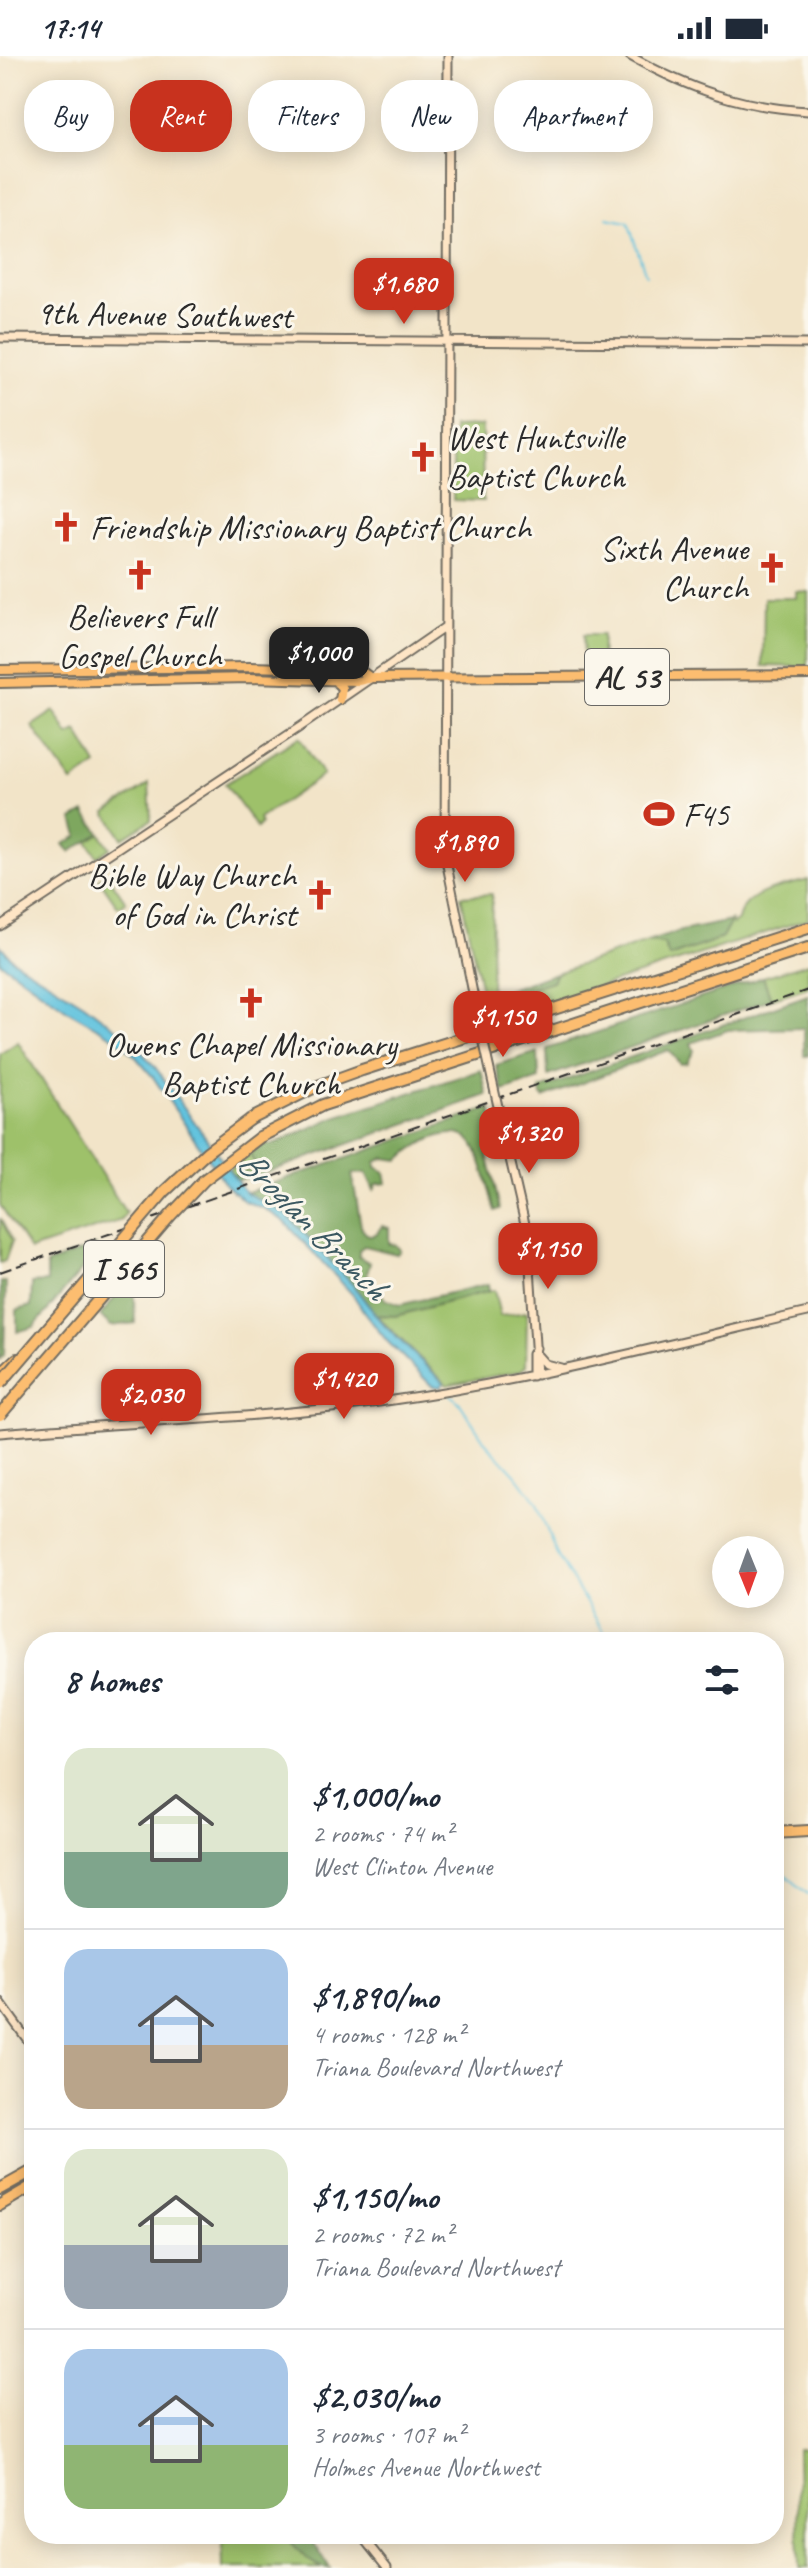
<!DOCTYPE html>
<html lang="en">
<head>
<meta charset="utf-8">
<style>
  body { margin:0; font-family:Caveat,sans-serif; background:#f2f2f3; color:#1f2937; height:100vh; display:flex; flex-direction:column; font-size:30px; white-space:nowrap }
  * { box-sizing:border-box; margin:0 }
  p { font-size:26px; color:#747a83 }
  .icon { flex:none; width:44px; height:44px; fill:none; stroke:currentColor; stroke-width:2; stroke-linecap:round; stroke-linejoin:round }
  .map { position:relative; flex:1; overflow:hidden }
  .details { position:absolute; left:24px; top:1576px; width:760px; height:912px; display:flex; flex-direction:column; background:#fff; border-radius:32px; box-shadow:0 4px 20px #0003 }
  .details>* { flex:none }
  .guide { position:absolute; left:24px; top:24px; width:760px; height:72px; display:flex; gap:16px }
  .needle { width:52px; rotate:179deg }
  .tools { position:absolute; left:712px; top:1480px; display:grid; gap:16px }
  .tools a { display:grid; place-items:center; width:72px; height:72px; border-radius:50%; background:#fff; box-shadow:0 4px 20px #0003; font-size:40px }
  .price { position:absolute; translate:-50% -68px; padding:0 18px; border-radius:16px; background:#c8321e; color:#fff; font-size:26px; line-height:52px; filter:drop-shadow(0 2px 4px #0008) }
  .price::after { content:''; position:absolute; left:50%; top:48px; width:24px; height:18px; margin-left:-12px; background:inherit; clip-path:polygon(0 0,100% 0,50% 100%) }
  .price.on { background:#222; color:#fff }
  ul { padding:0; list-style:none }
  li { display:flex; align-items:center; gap:24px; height:200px; padding:0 40px }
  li+li { border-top:2px solid #e0e1e3 }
  li span { display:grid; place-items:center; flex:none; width:224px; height:160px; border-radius:24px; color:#555 }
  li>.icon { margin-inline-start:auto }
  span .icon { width:96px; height:96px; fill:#fffc; stroke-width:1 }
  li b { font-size:34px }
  h2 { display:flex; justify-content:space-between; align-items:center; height:96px; padding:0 40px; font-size:34px }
  .pill { padding:0 28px; border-radius:32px; background:#fff; box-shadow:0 4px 20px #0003; font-size:28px; line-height:72px }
  .pill.on { background:#c8321e; color:#fff }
  .status { display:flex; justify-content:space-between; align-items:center; height:56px; padding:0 40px; background:#fff; direction:ltr }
  .status svg { height:22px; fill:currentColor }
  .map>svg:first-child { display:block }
  .green { fill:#9ec16b; stroke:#64764b; stroke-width:2 }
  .forest { fill:#7ea75f; stroke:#546945; stroke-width:2 }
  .water { fill:#60c2de; stroke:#467684; stroke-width:2 }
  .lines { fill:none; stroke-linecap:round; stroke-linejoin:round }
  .stream { stroke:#60c2de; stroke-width:2 }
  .secondary-casing { stroke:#716c62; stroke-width:11 }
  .primary-casing { stroke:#716c62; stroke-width:12 }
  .highway-casing { stroke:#716c62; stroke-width:14 }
  .secondary { stroke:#fee5c5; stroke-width:7 }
  .primary { stroke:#fcbd6f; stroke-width:8 }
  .highway { stroke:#fcbd6f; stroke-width:10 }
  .rail { stroke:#2b2b2b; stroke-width:2; stroke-dasharray:12 6; stroke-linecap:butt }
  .secondary-bridge-casing { stroke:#716c62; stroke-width:11; stroke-linecap:butt }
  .highway-bridge-casing { stroke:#716c62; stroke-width:14; stroke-linecap:butt }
  .secondary-bridge { stroke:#fee5c5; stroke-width:7 }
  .highway-bridge { stroke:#fcbd6f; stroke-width:10 }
  .labels { text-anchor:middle; stroke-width:6; stroke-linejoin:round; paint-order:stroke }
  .shield { fill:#fbf7ec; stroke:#696865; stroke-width:2 }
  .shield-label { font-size:32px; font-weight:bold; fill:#2b2b2b }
  .street-label { font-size:34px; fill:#2b2b2b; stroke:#fbf7ec }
  .poi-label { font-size:34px; fill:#2b2b2b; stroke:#fbf7ec; text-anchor:start }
  .water-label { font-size:36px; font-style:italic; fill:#3b5861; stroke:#fbf7ec }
</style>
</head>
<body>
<div class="status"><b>17:14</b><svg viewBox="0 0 49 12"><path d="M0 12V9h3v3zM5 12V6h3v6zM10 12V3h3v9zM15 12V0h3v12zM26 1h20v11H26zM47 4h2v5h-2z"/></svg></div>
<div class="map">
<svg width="808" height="2512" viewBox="0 0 808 2512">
  <rect width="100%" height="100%" fill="#fbf7ec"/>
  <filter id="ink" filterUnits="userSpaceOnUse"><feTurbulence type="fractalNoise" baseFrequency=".0125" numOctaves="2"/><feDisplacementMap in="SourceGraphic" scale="16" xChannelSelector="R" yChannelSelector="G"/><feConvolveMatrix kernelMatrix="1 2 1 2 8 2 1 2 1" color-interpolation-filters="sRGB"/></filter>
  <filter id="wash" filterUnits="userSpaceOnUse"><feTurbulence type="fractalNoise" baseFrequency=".006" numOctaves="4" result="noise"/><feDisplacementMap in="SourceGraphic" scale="32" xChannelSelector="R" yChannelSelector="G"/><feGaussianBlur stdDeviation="1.8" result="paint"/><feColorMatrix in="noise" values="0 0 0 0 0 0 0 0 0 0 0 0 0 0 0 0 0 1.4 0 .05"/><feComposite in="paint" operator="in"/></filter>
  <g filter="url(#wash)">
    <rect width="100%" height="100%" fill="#f2e4c8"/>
    <path class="green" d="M482,370L483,445L453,444V371Z
      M796,535L808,536V611L763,610L764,542H796Z
      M583,579H602L601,612L584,613Z
      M54,655L69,679L77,675L97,709L72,726L32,670Z
      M299,681L323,719L259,763L261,768L257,772L225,728Z
      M149,728L151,764L122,782L106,756Z
      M100,777L110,792L97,801L87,785Z
      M107,818L126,846L118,851L99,823Z
      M808,824V863L488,967L461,840L492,838L491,943L552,925L556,917L647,886L664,887L670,901L722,882L731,865L733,868L738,864C744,835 783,831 808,824Z
      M808,907V931L771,943L763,921Z
      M18,986L126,1157L122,1164L30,1194L0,1149V998Z
      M249,1098L256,1109L254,1112L233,1120L228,1114Z
      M0,1162L12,1185L5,1205L0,1207Z
      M494,1234L500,1260L527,1256L526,1310L520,1315L447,1329L376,1259L395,1260Z
      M797,2393H808V2512H799Z
      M222,2478H291L292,2486L320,2512H223Z"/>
    <path class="forest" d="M85,756L100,777L70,796L64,788L78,780L73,763Z
      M731,865L722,882L669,901L664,888L647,886L681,875Z
      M556,917L552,925L491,944V939Z
      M763,921L771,943L548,1020L547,993Z
      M808,939V1000H804V972L728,974L691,987L694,995L687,1007L680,1008L668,994L543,1042L540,1033Z
      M538,996L539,1023L503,1035L496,1009Z
      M481,1014L487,1039L254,1121L236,1124L233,1120L254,1112L256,1108L249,1098L264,1088L272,1089L335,1061Z
      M491,1052L499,1094L487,1097L500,1153L495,1155C489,1135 485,1112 476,1093C462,1061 415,1088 399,1104L384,1102L376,1106V1111L385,1116L387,1127L377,1128L374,1134L366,1117L352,1118L361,1170L365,1177L371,1180L377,1177L382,1170L389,1172V1188L396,1189L400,1194L397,1198L364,1190L359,1194V1201L370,1207L367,1218L385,1243L399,1249L488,1228L489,1235L395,1260L376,1259L351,1227L286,1158L245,1137Z
      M96,1190L99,1193L34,1271L17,1276V1254L31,1250L32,1227L47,1226V1208Z
      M133,1219L135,1267L111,1270L100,1260Z
      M1,1226H6L4,1299L0,1303Z
      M291,2478H316L313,2486L330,2512C313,2512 302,2498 291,2486Z"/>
    <path class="water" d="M0,889L13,904L84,948L131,984L155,1011L245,1136L286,1158L351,1227L382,1267L444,1327L440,1331L432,1330L387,1285L364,1256L354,1240L284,1165L263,1152L244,1145L225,1128L153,1021L135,1000L112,980L70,956L0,906Z"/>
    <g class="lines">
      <path class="stream" d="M607,162L628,166L646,219
        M449,1338L459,1346L486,1387L517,1420L536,1446L557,1499L610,1586
        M774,1809L808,1838"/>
    </g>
  </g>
  <g filter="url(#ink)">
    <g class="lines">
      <g class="secondary-casing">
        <path id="secondary" d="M448,0L445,799L475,947
          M630,0C689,33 740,51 808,55
          M0,282L808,288
          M0,870L303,669L445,571
          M501,1064L528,1181L537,1319
          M538,1300L545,1308L561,1312
          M532,1320V1298L536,1292
          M0,1377C131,1366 263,1363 393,1344C533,1324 670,1287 808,1256
          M0,1946L34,1993
          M360,2478L387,2512"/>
      </g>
      <g class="primary-casing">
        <path id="primary" d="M0,614L250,611L360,614L371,622
          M334,624L342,632L340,644
          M0,627L250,622L358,625L372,622L808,619"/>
      </g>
      <g class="highway-casing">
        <path id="highway" d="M251,1063L315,1031L362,1014L808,872
          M260,1081L323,1049L808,892
          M0,1319L17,1303
          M774,1777L808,1775
          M0,2133L34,2114
          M0,2149L34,2129"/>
      </g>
      <use href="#secondary" class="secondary"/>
      <use href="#primary" class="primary"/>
      <use href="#highway" class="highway"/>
      <path class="rail" d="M0,1216L808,934"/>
      <g class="secondary-bridge-casing">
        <path id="secondary-bridge" d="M475,947L501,1064"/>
      </g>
      <g class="highway-bridge-casing">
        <path id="highway-bridge" d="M0,1328L165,1135L208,1095L251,1063
          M0,1359L170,1160L204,1124L260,1081"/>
      </g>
      <use href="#secondary-bridge" class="secondary-bridge"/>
      <use href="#highway-bridge" class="highway-bridge"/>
    </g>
  </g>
  <defs>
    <g id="church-bare" transform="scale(2.4)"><path d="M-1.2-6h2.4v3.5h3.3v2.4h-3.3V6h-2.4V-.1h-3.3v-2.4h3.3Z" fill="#c8321e" stroke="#fbf7ec" stroke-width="2.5" paint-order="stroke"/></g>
    <g id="stadium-bare" transform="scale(2.4)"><path d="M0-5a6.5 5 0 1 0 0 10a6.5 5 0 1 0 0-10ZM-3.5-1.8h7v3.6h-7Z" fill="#c8321e" stroke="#fbf7ec" stroke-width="2.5" paint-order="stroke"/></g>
  </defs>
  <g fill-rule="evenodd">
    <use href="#church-bare" x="423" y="401"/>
    <use href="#church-bare" x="66" y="471"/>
    <use href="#church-bare" x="772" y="512"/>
    <use href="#church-bare" x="140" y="519"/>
    <use href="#stadium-bare" x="659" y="758"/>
    <use href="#church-bare" x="320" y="839"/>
    <use href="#church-bare" x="251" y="947"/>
  </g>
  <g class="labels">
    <g class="shield">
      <rect x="585" y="593" width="84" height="56" rx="6"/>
      <rect x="84" y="1185" width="80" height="56" rx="6"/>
    </g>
    <g class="shield-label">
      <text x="627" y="632">AL 53</text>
      <text x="124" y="1224">I 565</text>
    </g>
    <g class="street-label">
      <text transform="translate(164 258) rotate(1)" y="12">9th Avenue Southwest</text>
    </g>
    <g class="poi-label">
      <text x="447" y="393">West Huntsville<tspan x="447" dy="39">Baptist Church</tspan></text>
      <text x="90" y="483">Friendship Missionary Baptist Church</text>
      <text x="748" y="504" text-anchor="end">Sixth Avenue<tspan x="748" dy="39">Church</tspan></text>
      <text x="140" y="572" text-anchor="middle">Believers Full<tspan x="140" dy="39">Gospel Church</tspan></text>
      <text x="683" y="770">F45</text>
      <text x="296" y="831" text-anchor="end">Bible Way Church<tspan x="296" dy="39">of God in Christ</tspan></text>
      <text x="251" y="1000" text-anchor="middle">Owens Chapel Missionary<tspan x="251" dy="39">Baptist Church</tspan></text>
    </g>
    <g class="water-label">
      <text transform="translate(314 1168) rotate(45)" y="13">Broglan Branch</text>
    </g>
  </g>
</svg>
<div class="tools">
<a><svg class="needle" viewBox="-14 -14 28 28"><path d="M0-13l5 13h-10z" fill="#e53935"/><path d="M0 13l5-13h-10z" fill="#747a83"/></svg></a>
</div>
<b class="price" style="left:404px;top:270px">$1,680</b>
<b class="price on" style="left:319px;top:639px">$1,000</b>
<b class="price" style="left:465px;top:828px">$1,890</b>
<b class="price" style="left:503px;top:1003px">$1,150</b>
<b class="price" style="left:529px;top:1119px">$1,320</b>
<b class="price" style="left:548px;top:1235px">$1,150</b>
<b class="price" style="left:344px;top:1365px">$1,420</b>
<b class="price" style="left:151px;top:1381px">$2,030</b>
<div class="guide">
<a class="pill">Buy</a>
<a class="pill on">Rent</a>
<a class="pill">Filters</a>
<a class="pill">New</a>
<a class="pill">Apartment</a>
</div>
<section class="details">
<h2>8 homes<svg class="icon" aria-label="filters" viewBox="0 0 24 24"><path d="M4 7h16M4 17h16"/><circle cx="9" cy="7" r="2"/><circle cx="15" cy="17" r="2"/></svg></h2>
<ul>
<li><span style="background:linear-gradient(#dfe7d0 65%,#7fa58c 0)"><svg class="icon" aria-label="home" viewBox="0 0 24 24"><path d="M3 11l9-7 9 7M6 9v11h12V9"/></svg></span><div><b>$1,000/mo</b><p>2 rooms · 74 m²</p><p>West Clinton Avenue</p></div></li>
<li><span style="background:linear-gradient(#a9c7e8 60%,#b9a48a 0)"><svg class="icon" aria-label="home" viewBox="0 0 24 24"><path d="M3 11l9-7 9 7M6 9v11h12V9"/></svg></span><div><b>$1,890/mo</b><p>4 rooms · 128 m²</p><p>Triana Boulevard Northwest</p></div></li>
<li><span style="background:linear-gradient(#dfe7d0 60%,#9aa5b1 0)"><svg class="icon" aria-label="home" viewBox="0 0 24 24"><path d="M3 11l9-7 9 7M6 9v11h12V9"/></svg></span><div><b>$1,150/mo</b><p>2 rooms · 72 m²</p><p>Triana Boulevard Northwest</p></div></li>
<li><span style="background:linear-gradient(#a9c7e8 60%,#8fb573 0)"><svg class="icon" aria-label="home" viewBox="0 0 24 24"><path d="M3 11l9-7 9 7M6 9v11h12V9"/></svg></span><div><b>$2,030/mo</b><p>3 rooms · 107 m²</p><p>Holmes Avenue Northwest</p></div></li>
</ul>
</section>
</div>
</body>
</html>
